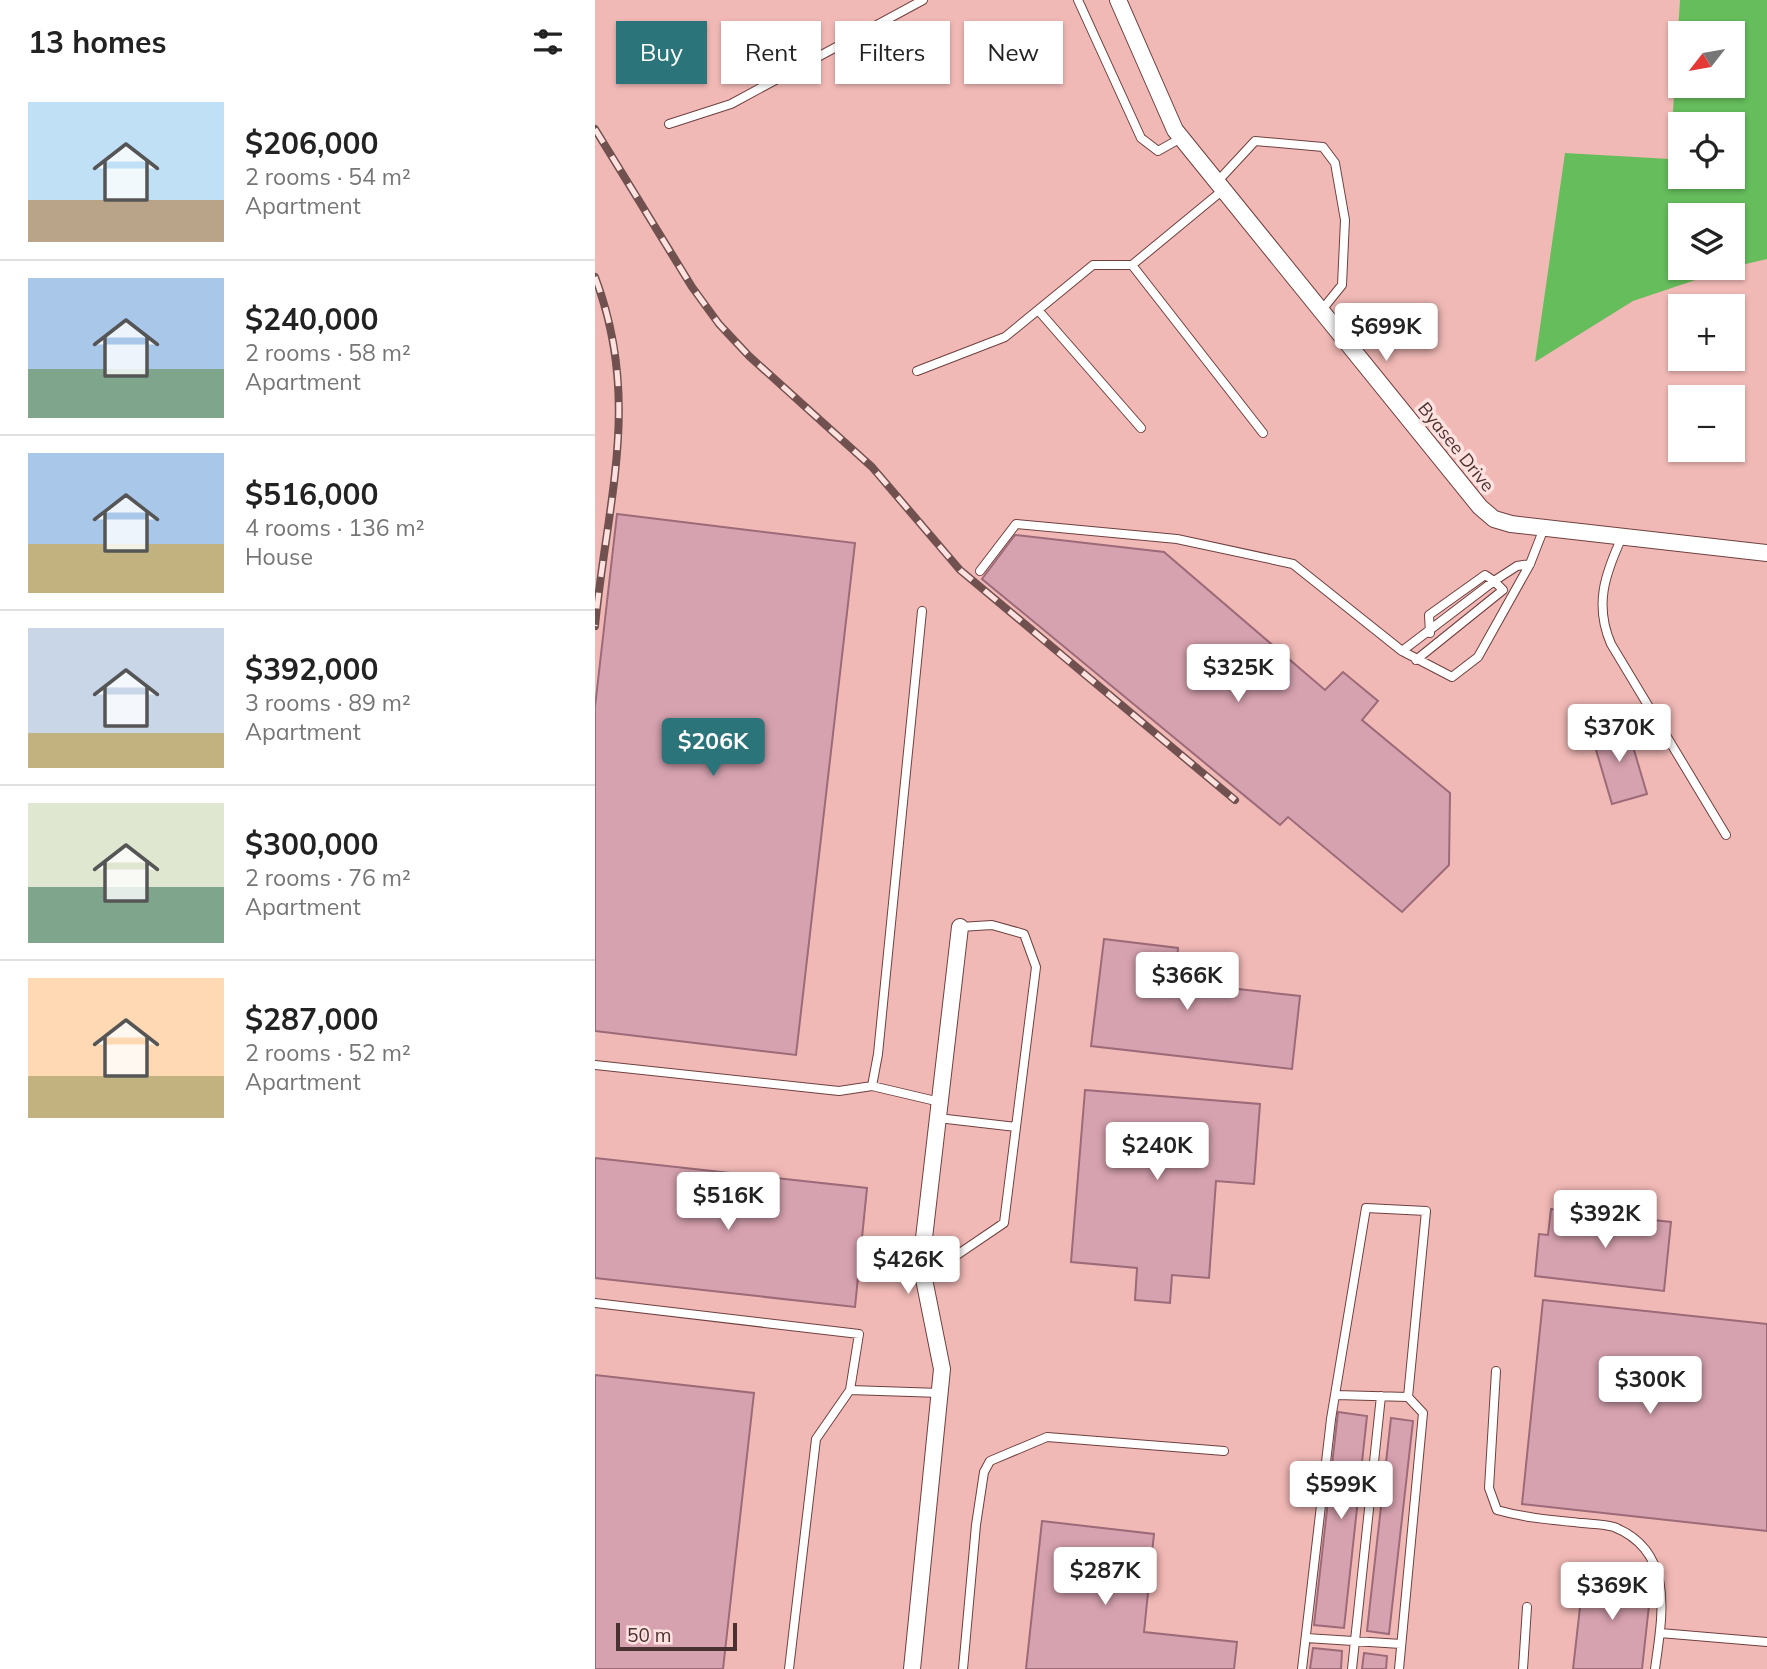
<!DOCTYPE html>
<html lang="en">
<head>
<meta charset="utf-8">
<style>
  body { margin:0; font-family:Mulish,sans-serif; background:#f6f6f6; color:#222; height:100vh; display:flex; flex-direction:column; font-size:26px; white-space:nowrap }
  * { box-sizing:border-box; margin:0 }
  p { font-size:23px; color:#767676 }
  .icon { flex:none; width:38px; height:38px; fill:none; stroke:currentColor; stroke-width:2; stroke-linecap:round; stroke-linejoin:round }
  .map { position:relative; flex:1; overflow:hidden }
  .details { display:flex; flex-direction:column; background:#fff; width:595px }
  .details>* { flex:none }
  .banner { position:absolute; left:21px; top:21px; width:665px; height:63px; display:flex; gap:14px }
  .needle { width:46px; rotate:239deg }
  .tools { position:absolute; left:1073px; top:21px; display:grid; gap:14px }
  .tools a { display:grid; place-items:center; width:77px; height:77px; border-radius:0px; background:#fff; box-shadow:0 2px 5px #0004; font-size:35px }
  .scale { position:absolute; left:21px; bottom:18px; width:121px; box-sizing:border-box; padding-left:7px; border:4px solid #483130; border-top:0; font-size:19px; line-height:24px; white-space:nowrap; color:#483130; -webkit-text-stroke:5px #ffe2e0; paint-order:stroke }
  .price { position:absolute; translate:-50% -60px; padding:0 16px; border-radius:7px; background:#fff; color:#222; font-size:23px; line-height:46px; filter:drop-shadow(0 2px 4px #0008) }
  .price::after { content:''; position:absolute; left:50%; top:42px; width:21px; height:16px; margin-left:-10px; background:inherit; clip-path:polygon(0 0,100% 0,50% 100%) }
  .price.current { background:#2a747a; color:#fff }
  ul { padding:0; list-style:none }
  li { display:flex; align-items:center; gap:21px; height:175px; padding:0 28px }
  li+li { border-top:2px solid #e0e0e0 }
  li span { display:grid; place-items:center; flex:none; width:196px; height:140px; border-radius:0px; color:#555 }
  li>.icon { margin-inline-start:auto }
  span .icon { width:84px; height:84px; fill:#fffc; stroke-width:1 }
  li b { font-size:30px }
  h2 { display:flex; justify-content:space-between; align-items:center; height:84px; padding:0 28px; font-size:30px }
  .pill { padding:0 24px; border-radius:0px; background:#fff; box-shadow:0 2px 5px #0004; font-size:24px; line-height:63px }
  .pill.current { background:#2a747a; color:#fff }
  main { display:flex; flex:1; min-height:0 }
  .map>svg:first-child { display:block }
  .green { fill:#65bd5c; fill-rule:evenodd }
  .building { fill:#d7a2b0; stroke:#9c6a78; stroke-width:2 }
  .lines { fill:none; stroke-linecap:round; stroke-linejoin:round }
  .lane-casing { stroke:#6f403f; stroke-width:10 }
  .street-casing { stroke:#6f403f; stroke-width:18 }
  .lane { stroke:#fff; stroke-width:8 }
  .street { stroke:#fff; stroke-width:16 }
  .rail-casing { stroke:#70514f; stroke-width:8 }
  .rail { stroke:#ffe2e0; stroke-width:5; stroke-dasharray:16; stroke-linecap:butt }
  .labels { text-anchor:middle; stroke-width:7; stroke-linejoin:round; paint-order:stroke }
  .street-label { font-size:18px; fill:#483130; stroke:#ffe2e0 }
</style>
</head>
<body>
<main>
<section class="details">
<h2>13 homes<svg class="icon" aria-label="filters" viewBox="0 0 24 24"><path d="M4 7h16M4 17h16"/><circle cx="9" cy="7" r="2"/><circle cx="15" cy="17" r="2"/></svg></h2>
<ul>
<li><span style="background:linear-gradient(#bfe0f5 70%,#b9a48a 0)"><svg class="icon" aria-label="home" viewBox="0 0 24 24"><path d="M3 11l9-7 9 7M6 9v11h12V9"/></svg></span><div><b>$206,000</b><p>2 rooms · 54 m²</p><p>Apartment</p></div></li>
<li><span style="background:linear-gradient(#a9c7e8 65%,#7fa58c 0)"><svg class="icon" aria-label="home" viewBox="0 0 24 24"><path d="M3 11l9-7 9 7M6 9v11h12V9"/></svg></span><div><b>$240,000</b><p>2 rooms · 58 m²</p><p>Apartment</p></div></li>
<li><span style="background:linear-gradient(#a9c7e8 65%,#c2b280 0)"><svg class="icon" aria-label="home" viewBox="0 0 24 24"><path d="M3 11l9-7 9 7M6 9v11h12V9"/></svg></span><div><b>$516,000</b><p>4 rooms · 136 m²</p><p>House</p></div></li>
<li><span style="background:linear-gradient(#c9d6e8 75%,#c2b280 0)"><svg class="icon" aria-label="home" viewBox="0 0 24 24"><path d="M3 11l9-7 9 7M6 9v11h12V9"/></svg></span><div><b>$392,000</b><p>3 rooms · 89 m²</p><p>Apartment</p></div></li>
<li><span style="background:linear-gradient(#dfe7d0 60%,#7fa58c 0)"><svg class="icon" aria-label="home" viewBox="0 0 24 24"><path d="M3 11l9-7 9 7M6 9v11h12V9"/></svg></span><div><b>$300,000</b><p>2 rooms · 76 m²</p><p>Apartment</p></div></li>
<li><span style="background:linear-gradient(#ffd9b3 70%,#c2b280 0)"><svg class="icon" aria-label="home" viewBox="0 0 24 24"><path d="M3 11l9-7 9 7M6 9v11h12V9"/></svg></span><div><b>$287,000</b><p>2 rooms · 52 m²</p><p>Apartment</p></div></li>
</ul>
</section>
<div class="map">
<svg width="1172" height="1669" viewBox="0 0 1172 1669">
  <rect width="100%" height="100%" fill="#f1b9b6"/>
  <path class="green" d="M1085,0H1172V259L1138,267V215H1085V268H1136L1038,301L940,362L970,153L1075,159ZM1085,33H1138V86H1085ZM1085,124H1138V177H1085Z"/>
  <path class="building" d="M22,514L260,543L201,1055L0,1031V707Z
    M420,535L569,552L730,690L748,672L783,701L767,720L855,793L854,865L807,912L693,817L685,825L387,579Z
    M1031,723L1052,794L1017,804L996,733Z
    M509,939L583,948L580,982L705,996L697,1069L496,1046Z
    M490,1090L665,1104L659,1184L621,1181L614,1278L577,1275L575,1303L540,1300L542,1268L476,1262Z
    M0,1158L272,1188L260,1307L0,1278Z
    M956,1209L1076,1222L1069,1291L940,1276L944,1234L953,1235Z
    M948,1300L1172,1324V1531L927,1504Z
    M0,1375L159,1393L128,1669H0Z
    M743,1412L772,1416L749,1628L719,1625Z
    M796,1418L818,1421L794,1634L772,1631Z
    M447,1521L559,1534L549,1632L642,1642L639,1669H431Z
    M989,1572L1057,1578L1047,1669H978Z
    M718,1648L747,1651L746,1669H715Z
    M769,1653L792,1656L791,1669H767Z"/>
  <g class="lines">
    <g class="lane-casing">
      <path id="lane" d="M483,0L546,138L563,151L586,138
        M74,124L136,104L328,0
        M622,182L660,141L728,147L740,163L750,220L747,285L726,311
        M628,190L537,265L668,433
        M443,310L546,428
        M322,371L410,337L498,265H537
        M1027,537C1010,574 999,605 1016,644L1131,835
        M385,571L421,524L582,539L698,564L807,651L857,677L883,657L935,564L949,528
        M835,633L834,615L890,575L899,581L922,566L935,564
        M807,651L899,581L908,590L821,660
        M0,1065L244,1091L277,1086L283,1054L327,611
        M277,1086L345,1102
        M343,1118L421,1127
        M328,1278L409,1223L441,967L429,934L397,925L365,927
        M0,1303L264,1334L255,1390L221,1439L194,1669
        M901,1371L894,1488L902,1510C930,1518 958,1520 987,1523C997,1524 1010,1524 1019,1527C1081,1552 1067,1617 1060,1669
        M255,1390L345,1393
        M741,1395L813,1397L828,1413L804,1669
        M1065,1633L1172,1642
        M711,1638L806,1644
        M368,1669L381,1525L389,1472L395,1461L452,1437L629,1451
        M707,1669L736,1419L771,1208L831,1211L813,1397
        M757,1669L786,1396
        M928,1669L932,1607"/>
    </g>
    <g class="street-casing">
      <path id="street" d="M523,0L580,130L885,507L899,519L916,524L1172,553
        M317,1669L347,1369L326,1264L365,927"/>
    </g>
    <use href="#lane" class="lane"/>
    <use href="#street" class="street"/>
    <g class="rail-casing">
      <path id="rail" d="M0,129L97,287L124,324L154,356L277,467L365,570L640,800
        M0,277C47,401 12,501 0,626"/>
    </g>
    <use href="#rail" class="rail"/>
  </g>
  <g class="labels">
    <g class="street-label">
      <text transform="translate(861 447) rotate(51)" y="6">Byasee Drive</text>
    </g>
  </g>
</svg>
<div class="tools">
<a><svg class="needle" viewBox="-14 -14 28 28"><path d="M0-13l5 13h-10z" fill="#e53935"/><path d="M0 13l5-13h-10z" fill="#767676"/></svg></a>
<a><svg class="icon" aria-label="locate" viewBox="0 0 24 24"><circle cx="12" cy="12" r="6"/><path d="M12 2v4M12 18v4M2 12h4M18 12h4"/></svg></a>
<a><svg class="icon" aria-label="layers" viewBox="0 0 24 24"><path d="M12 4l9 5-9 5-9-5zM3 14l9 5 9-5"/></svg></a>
<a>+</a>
<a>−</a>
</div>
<div class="scale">50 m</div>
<b class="price" style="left:791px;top:363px">$699K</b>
<b class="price" style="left:643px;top:704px">$325K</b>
<b class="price" style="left:1024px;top:764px">$370K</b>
<b class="price current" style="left:118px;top:778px">$206K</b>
<b class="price" style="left:592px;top:1012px">$366K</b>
<b class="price" style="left:562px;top:1182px">$240K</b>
<b class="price" style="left:133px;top:1232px">$516K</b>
<b class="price" style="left:1010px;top:1250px">$392K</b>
<b class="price" style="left:313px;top:1296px">$426K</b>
<b class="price" style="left:1055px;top:1416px">$300K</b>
<b class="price" style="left:746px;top:1521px">$599K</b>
<b class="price" style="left:510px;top:1607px">$287K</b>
<b class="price" style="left:1017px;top:1622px">$369K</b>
<div class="banner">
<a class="pill current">Buy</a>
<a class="pill">Rent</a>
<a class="pill">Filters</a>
<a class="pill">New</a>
</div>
</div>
</main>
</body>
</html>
